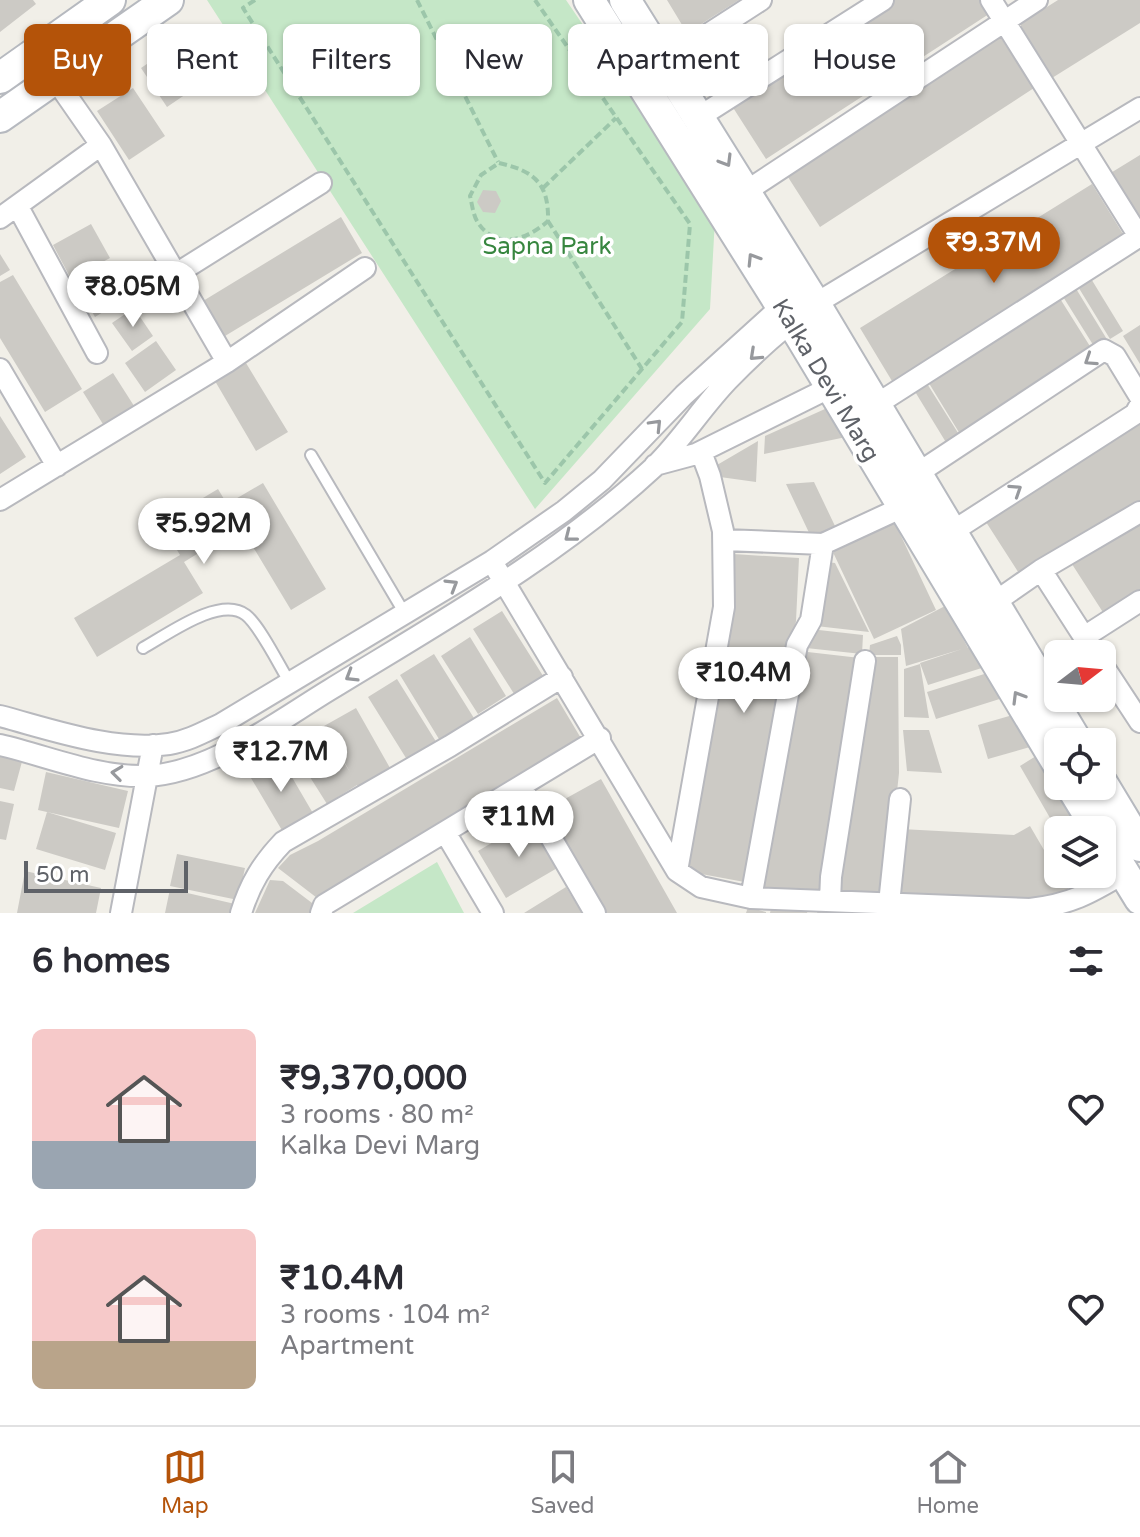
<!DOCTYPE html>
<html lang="en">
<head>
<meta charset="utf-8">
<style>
  body { margin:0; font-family:"Varela Round",sans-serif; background:#f2f2f3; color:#2b2b33; height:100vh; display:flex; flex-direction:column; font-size:30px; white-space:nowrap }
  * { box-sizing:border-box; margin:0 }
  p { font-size:26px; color:#7c7c81 }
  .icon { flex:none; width:44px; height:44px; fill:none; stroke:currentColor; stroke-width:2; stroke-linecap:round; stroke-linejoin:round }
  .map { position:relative; height:913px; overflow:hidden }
  .panel { display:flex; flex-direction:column; background:#fff; flex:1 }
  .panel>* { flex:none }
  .banner { position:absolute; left:24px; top:24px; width:1092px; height:72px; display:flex; gap:16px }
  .needle { width:52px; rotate:74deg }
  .fabs { position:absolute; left:1044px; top:640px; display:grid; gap:16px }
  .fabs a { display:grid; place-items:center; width:72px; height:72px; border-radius:12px; background:#fff; box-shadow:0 2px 6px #0004; font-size:40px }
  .scale { position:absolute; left:24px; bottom:20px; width:164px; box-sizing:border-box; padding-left:8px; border:4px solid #5f6268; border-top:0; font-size:22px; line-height:28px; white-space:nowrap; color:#5f6268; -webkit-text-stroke:6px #fff; paint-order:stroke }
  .price { position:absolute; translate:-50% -68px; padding:0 18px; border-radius:28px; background:#fff; color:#222; font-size:26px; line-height:52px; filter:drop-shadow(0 2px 4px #0008) }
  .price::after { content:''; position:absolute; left:50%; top:48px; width:24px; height:18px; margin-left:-12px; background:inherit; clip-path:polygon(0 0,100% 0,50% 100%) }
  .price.on { background:#b45309; color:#fff }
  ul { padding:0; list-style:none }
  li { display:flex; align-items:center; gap:24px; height:200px; padding:0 32px }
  li span { display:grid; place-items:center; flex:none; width:224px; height:160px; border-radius:12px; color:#555 }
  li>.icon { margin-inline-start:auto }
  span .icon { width:96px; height:96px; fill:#fffc; stroke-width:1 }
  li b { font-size:34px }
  h2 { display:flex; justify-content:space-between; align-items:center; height:96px; padding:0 32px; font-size:34px }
  .chip { padding:0 28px; border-radius:12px; background:#fff; box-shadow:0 2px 6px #0004; font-size:28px; line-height:72px }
  .chip.on { background:#b45309; color:#fff }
  .tab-bar { display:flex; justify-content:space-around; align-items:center; height:112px; border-top:2px solid #e1e1e2; background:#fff; font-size:22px; color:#7c7c81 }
  .tab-bar a { display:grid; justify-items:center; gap:4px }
  .tab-bar .on { color:#b45309 }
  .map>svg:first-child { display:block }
  .green { fill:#c5e7c7 }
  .building { fill:#cccac5 }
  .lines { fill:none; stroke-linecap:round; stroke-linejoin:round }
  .lane-casing { stroke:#b8b9be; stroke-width:14 }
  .street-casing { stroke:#b8b9be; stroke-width:24 }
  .secondary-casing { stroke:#b6b9bf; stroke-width:34 }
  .path { stroke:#9cc6aa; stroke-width:4; stroke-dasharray:8 4; stroke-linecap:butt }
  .lane { stroke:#fff; stroke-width:10 }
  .street { stroke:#fff; stroke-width:20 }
  .secondary { stroke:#fff; stroke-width:30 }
  .oneway { stroke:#97999d }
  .labels { text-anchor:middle; stroke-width:7; stroke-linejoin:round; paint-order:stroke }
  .park-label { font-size:24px; fill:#37863f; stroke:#fff }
  .street-label { font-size:24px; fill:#5f6268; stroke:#fff }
</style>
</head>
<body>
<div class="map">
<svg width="1140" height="913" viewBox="0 0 1140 913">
  <rect width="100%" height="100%" fill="#f1efe8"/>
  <path class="green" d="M207,0H566L715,219L710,309L535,509Z
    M437,862L464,913H353Z"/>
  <path class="building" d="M0,0H33L36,4L0,32Z
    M667,0H739L687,33Z
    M895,0H984L992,12L766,159L732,106Z
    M1058,0H1140V23L1052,78L1020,24Z
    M191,34L217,73L167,107L141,68Z
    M999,35L1034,88L820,227L786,174Z
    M133,88L165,136L129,160L97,111Z
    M1140,155V225L1109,174Z
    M1092,184L1128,242L895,386L860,328Z
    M483,190L496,191L501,201L495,213L483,212L477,202Z
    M341,217L362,253L225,336L203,301Z
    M91,224L110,258L71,279L53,245Z
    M0,254L10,270L0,276Z
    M109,265L129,296L95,317L77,286Z
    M13,275L82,389L45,412L0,338V282Z
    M1090,277L1123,331L1110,339L1077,285Z
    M1075,287L1108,341L1095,348L1062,295Z
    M1059,297L1093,351L960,434L927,380Z
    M134,308L153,336L132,351L112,323Z
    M1140,325V364L1123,336Z
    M156,341L176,370L145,392L125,363Z
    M246,363L288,432L256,451L215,381Z
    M113,373L136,409L106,429L83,392Z
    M926,382L960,436L947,444L914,390Z
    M836,404L851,436L764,454L765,436Z
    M0,416L26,457L0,474Z
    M1140,424V502L1022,578L986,522Z
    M758,441L756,482L720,477L717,465Z
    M814,482L835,526L812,539L786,484Z
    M263,483L326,589L291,610L241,527L184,562L203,593L97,657L74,618L180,555L161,523L218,489L227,504Z
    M1140,516V595L1106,617L1070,561Z
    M893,519L936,610L874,639L831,548Z
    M733,554L799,558L796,621L750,883L685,871Z
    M827,562L835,563L869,632L816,626Z
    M945,606L968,648L980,644L988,666L928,685L920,663L962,649L906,666L901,629Z
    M502,611L545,679L516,697L473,629Z
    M810,629L863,635L862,654L806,648Z
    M897,636L901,645V655H869L870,645Z
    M470,637L506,696L478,714L441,656Z
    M799,651L860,658L827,892L758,889Z
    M434,654L477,723L442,744L400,675Z
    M866,657H898L899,773L886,895L834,889Z
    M920,664L929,718L904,717V669Z
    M997,670L1006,697L936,719L927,692Z
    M397,679L440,748L411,766L368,697Z
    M557,698L582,740L341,883L343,887L321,901L278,868L290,855L318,841Z
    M356,708L394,775L362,793L357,785L327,804L291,747L322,728L350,772L324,726Z
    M1027,711L1037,745L988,759L978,725Z
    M903,730H929L942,773L907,771Z
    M1044,751L1090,830H1057L1020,766Z
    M0,752L23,758L14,791L0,788Z
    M279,755L314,815L283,832L248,773Z
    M46,772L128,791L119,828L38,810Z
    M601,779L677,913H604L545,810Z
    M0,801L14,804L6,840L0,839Z
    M47,812L116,833L105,870L36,849Z
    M532,819L559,867L506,898L478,851Z
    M1030,826L1058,874L1074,897L983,904L894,895L901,829L1014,835Z
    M1102,851L1114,872L1090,886L1083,874H1102Z
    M177,854L245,868L238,900L170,886Z
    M25,871L101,888L96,913H17Z
    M270,880L283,881L316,906L314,913H255Z
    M566,887L582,913H524Z
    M170,889L235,904L233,913H165Z
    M773,899L808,910L807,913H770Z
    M820,906L885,913H817Z
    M748,907L766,912V913H746Z"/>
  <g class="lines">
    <g class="lane-casing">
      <path id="lane" d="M311,455L405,614
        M143,648C167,635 220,595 246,615C260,626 280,667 290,683"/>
    </g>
    <g class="street-casing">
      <path id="street" d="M991,0L1140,238
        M37,53L101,145L227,362L365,268
        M665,62L761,0
        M699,117L883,0
        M745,192L1037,0
        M18,207L97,353
        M0,218L101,145
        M176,274L321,183
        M0,369L57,466
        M874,406L1140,236
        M655,465L696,454L831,387
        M915,475L1104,350L1115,356L1140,397
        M0,500L227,362
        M950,533L1135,414L1140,405
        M724,540L823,544L903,507
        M497,570L677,871L701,887L751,898L1030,909C1071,904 1089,894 1124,873
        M1041,570L1095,654
        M992,604L1041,570L1140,512
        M1084,637L1140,601
        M1102,664L1140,722
        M0,716C53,730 114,752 169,744C188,741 204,732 221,724L492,561L564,511L602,480L684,395L791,298
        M0,745C48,756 98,778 147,776C211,773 278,721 331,689C442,621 558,556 654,467C681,441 702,407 728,380C755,352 784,326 815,304L1140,108
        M521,786L595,913
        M445,832L493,913
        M677,871L724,607L723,531L710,476L701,452
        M751,898L797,645L811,620L823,544
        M830,901L831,877L865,661
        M121,913L153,745
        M241,913C250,884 262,864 283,842L450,746L562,677
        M321,913L324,905L600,738
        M888,913L900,799"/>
    </g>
    <g class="secondary-casing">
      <path id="secondary" d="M589,0L801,337L1058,764
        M625,0L815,304L1077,742
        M0,78L110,0
        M0,117L168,0
        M1102,783L1140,846
        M1071,786L1098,830
        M1102,837L1140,899"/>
    </g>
    <path class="path" d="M255,0L243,8L545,483L682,322L690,224L535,0
      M417,0L498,162
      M499,163C534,171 549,183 548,221C527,240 495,251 477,221C473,214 472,204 470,196L481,175Z
      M543,188L616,118
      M548,221L642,369"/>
    <use href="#lane" class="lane"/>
    <use href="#street" class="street"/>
    <use href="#secondary" class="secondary"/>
  </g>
  <defs><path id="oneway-chevron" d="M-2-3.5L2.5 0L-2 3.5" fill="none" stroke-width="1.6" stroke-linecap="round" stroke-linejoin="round" transform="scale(2)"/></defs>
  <g class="oneway">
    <use href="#oneway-chevron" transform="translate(726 161) rotate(59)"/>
    <use href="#oneway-chevron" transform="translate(753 259) rotate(-122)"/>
    <use href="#oneway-chevron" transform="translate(755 355) rotate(137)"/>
    <use href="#oneway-chevron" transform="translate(1090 360) rotate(147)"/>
    <use href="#oneway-chevron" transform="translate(656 425) rotate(-46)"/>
    <use href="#oneway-chevron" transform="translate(1016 490) rotate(-33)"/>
    <use href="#oneway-chevron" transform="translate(570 536) rotate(142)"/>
    <use href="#oneway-chevron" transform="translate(452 585) rotate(-31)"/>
    <use href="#oneway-chevron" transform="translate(351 676) rotate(149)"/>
    <use href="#oneway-chevron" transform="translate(1018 697) rotate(-121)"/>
    <use href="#oneway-chevron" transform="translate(117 773) rotate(-173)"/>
  </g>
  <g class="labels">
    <g class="park-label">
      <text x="547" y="254">Sapna Park</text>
    </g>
    <g class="street-label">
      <text transform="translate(826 380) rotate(59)" y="8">Kalka Devi Marg</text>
    </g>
  </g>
</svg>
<div class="fabs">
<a><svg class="needle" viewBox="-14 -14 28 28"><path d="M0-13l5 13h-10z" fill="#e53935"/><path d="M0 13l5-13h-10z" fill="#7c7c81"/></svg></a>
<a><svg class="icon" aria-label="locate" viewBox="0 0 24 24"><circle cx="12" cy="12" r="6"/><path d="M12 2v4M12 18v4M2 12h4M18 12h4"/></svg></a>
<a><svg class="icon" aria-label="layers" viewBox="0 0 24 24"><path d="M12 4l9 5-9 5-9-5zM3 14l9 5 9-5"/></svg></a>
</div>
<div class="scale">50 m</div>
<b class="price on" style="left:994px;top:285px">₹9.37M</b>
<b class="price" style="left:133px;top:329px">₹8.05M</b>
<b class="price" style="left:204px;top:566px">₹5.92M</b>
<b class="price" style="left:744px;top:715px">₹10.4M</b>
<b class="price" style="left:281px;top:794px">₹12.7M</b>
<b class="price" style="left:519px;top:859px">₹11M</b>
<div class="banner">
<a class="chip on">Buy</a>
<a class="chip">Rent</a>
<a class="chip">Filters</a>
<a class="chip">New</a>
<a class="chip">Apartment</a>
<a class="chip">House</a>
</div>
</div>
<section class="panel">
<h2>6 homes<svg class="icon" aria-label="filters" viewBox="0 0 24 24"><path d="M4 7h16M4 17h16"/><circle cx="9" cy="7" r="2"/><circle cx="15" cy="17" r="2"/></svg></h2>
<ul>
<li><span style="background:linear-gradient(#f6c9c9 70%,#9aa5b1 0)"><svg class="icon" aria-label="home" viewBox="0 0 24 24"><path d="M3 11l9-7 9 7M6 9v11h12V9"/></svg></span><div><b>₹9,370,000</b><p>3 rooms · 80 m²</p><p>Kalka Devi Marg</p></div><svg class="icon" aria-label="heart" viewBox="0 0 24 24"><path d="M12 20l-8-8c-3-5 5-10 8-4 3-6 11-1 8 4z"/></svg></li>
<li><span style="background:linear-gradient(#f6c9c9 70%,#b9a48a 0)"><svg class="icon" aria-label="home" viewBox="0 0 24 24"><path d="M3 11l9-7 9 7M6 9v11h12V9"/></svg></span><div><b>₹10.4M</b><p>3 rooms · 104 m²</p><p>Apartment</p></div><svg class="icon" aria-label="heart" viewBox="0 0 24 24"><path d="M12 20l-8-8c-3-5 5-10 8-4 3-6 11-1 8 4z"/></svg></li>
</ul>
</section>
<nav class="tab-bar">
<a class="on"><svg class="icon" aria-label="map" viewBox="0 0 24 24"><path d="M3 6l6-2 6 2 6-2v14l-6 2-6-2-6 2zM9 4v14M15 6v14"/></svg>Map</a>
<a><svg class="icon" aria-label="saved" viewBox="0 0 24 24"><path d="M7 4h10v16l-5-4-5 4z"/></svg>Saved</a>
<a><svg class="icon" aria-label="home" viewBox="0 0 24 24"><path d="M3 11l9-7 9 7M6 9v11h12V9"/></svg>Home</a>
</nav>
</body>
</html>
